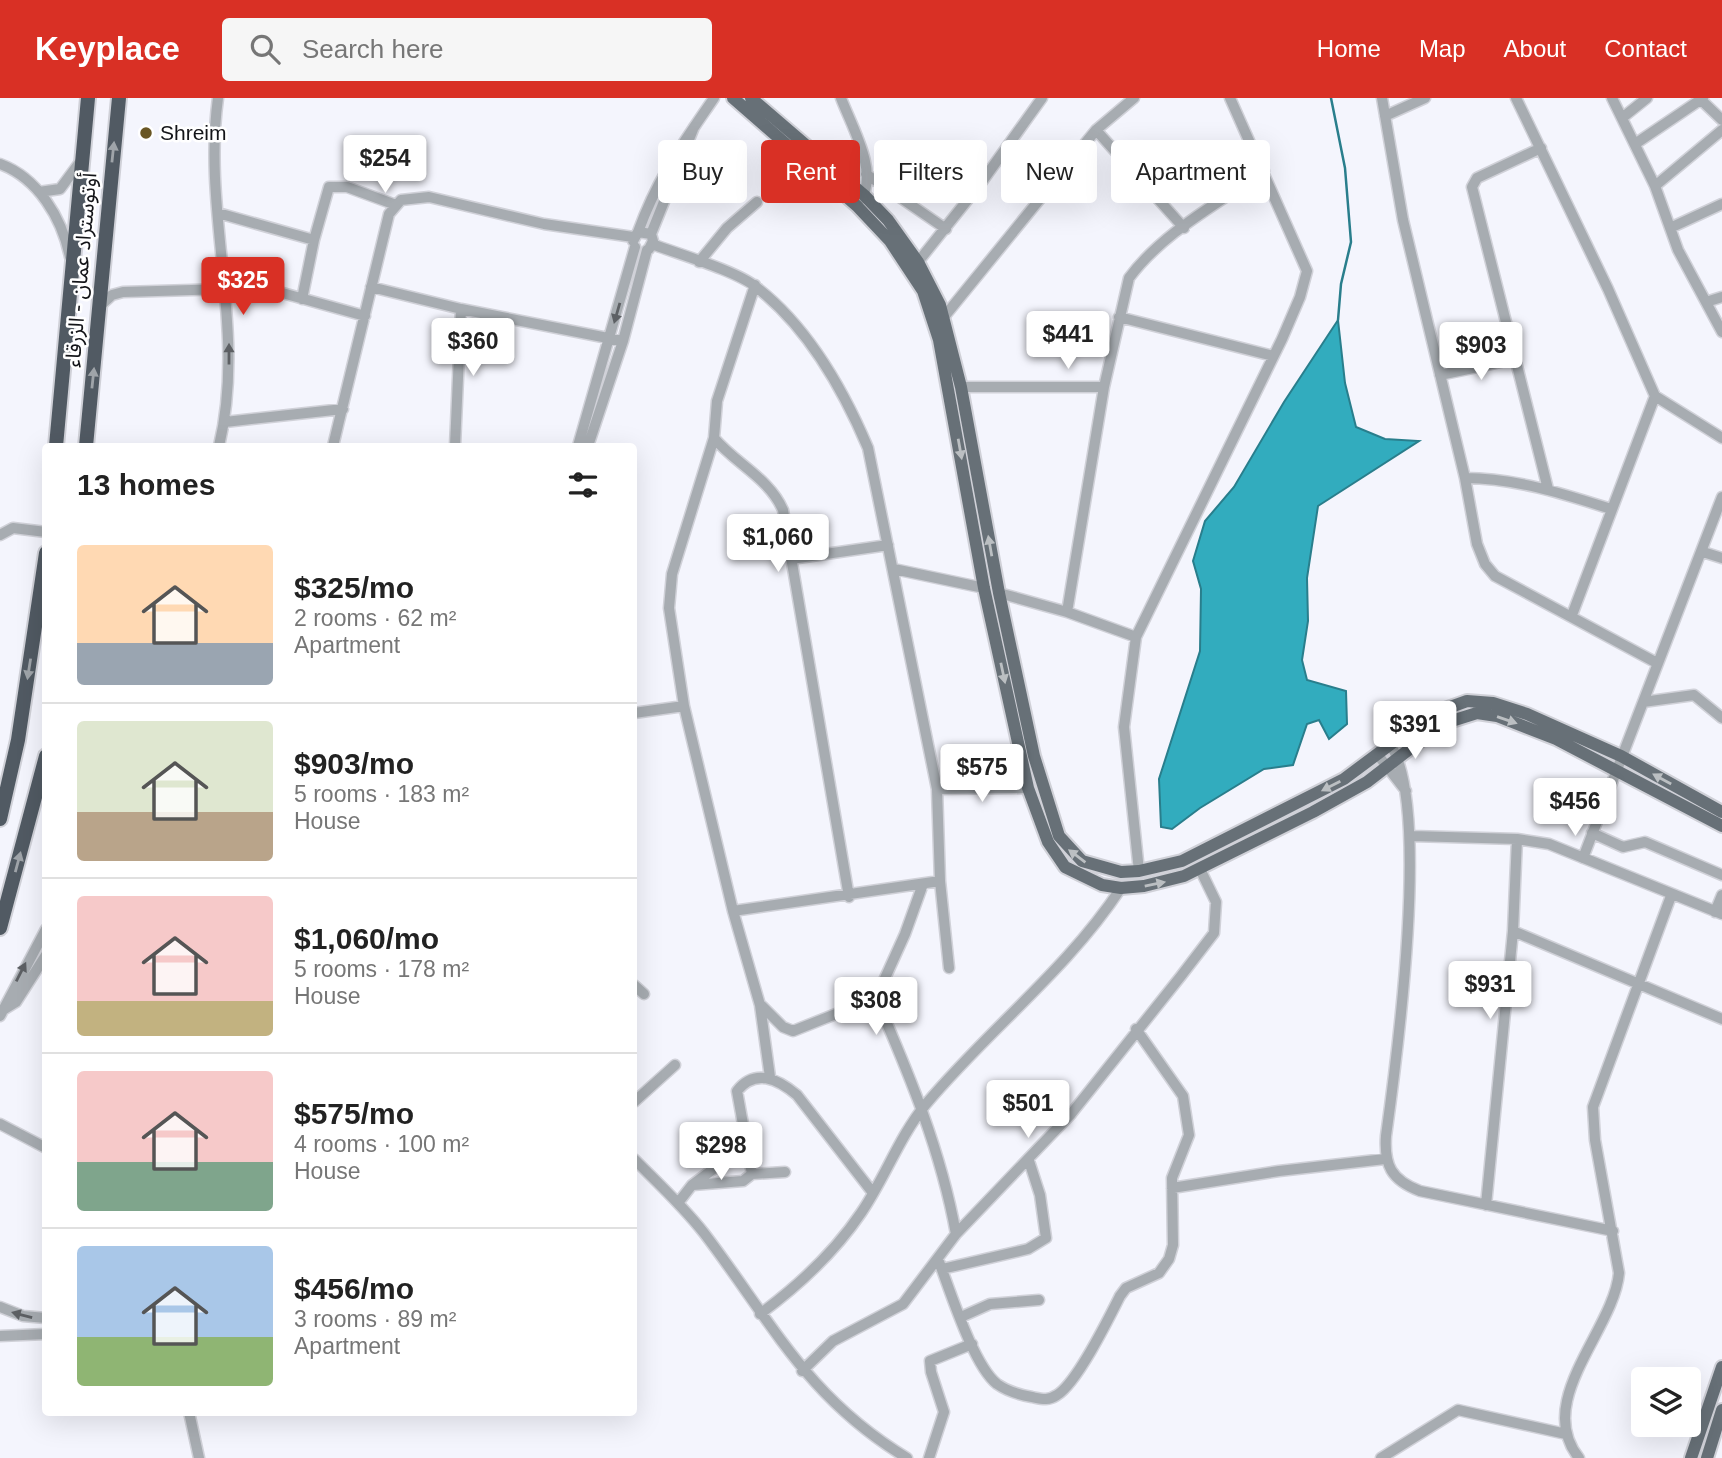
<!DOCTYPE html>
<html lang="en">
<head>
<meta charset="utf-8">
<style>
  body { margin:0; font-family:Helvetica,"Noto Sans Arabic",sans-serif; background:#f6f6f6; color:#222; height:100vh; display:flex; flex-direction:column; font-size:26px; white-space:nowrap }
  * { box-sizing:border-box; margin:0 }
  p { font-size:23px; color:#767676 }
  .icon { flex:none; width:38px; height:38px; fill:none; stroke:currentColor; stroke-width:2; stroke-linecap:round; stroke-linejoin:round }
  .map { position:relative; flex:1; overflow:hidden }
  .side { position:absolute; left:42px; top:345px; width:595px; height:973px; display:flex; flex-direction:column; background:#fff; border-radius:7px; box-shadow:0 7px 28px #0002 }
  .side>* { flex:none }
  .guide { position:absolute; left:658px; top:42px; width:665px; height:63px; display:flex; gap:14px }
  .fabs { position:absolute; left:1631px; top:1269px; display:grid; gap:14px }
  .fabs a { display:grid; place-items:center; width:70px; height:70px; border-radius:7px; background:#fff; box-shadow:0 7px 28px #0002; font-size:35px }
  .price { position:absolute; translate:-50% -60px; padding:0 16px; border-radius:7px; background:#fff; color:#222; font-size:23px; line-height:46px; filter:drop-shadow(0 2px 4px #0008) }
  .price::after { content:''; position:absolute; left:50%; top:42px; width:21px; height:16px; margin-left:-10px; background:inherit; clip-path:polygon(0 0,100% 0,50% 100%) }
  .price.on { background:#d93025; color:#fff }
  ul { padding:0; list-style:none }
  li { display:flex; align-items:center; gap:21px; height:175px; padding:0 35px }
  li+li { border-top:2px solid #e0e0e0 }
  li span { display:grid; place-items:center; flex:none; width:196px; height:140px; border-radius:7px; color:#555 }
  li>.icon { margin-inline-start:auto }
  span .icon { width:84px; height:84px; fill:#fffc; stroke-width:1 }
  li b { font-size:30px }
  h2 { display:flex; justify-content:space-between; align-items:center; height:84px; padding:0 35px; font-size:30px }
  .pill { padding:0 24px; border-radius:7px; background:#fff; box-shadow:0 7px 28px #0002; font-size:24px; line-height:63px }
  .pill.on { background:#d93025; color:#fff }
  header { display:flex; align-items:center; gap:42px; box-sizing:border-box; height:98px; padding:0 35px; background:#d93025; color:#fff }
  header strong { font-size:33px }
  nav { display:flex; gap:38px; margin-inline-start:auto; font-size:24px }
  .search { width:490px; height:63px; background:#f6f6f6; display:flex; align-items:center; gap:18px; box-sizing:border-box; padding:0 24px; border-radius:7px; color:#767676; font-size:26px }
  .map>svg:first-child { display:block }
  .water { fill:#32acbe; stroke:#297e8c; stroke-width:2 }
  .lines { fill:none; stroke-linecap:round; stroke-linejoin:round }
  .stream { stroke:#297e8c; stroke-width:2.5 }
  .minor-casing { stroke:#d0d1d8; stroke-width:13 }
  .major-casing { stroke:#d0d1d8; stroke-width:16 }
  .highway-casing { stroke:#d0d1d8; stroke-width:18 }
  .minor { stroke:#a7acb1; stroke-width:10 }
  .major { stroke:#677077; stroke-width:12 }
  .highway { stroke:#515a63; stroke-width:14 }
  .oneway { fill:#9fa4a9 }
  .oneway2 { fill:#5d6064 }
  .oneway3 { fill:#bbbfc2 }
  .poi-dot { fill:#695624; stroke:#fff; stroke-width:2.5 }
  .labels { text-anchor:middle; stroke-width:5; stroke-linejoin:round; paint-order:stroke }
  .poi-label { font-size:21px; fill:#131418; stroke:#fff; text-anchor:start }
  .street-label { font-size:21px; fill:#131418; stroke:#fff }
</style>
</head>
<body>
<header>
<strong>Keyplace</strong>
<div class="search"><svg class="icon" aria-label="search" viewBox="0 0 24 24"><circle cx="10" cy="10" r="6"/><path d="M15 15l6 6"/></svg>Search here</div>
<nav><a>Home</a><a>Map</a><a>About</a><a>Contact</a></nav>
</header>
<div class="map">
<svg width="1722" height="1360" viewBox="0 0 1722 1360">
  <rect width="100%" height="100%" fill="#f4f5fd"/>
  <path class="water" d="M1338,222L1345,285L1356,329L1385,341L1419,343L1318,408L1307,480L1308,523L1302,562L1307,582L1346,593L1347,626L1329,641L1319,622L1307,626L1293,667L1264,671L1200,710L1172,731L1161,729L1159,681L1200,553L1201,491L1193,463L1205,423L1234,389L1284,304Z"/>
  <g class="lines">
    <path class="stream" d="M1331,0L1345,70L1351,144L1341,186L1338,222"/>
    <g class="minor-casing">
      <path id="minor" d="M218,0C202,116 247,232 219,348
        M841,0C851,27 879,74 861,101
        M1382,0L1403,122L1465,380L1477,446L1485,466L1495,478L1657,565
        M1516,0L1608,191L1655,298L1572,517
        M1612,0L1655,88L1678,152L1722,234
        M1699,0L1722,22
        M1385,18L1425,0
        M1622,20L1647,0
        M1096,32L1184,130
        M1635,46L1703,0
        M1541,50L1477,80L1472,89L1548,391
        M0,66C38,80 62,120 70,159
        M866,76L946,131
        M1655,88L1722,32
        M39,94L60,91L80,64
        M218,115L314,142L302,201
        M1670,130L1722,106
        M638,134C658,79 682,47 714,0
        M314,142L329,89H347L396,107
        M633,143L638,134L651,136
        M652,146C678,156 737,173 756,189C807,228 843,291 868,350L937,691L940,783L949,870
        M649,151L653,143L651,136L694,29
        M699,164L727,130L757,104
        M918,164L981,85L1042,0
        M225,179L365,218
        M755,187L717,303L714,340C736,366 769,380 783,412L849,799
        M371,189L461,211L623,243
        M1706,204L1722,199
        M101,207L112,197L123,194L226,191
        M944,219L1096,32L1134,0
        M1119,219L1273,258
        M1440,277L1515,261
        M961,289H1104
        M1655,298L1722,340
        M225,324L343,311
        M714,340L672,476L669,510L684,608L733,813L760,907L770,979
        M333,348L389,116L401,102L429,99L544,126L633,139
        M455,348L461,211
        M578,348L635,149
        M588,348L623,243L647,152
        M1465,380C1515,380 1564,396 1611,411
        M0,437L13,430L46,434
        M1703,454L1722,460
        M791,461L888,447
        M894,471L984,490
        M999,495L1067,514L1136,539
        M1067,514L1104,289L1129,180C1162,135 1219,105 1264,73
        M1643,604L1694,597L1722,620
        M634,615L684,608
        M1390,646C1431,707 1397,959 1386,1038C1384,1067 1391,1082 1420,1093L1613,1133
        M1378,657L1406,693
        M937,691L1028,690
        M1592,735L1623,749L1645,744L1722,777
        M1412,738L1517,741L1549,746L1722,816
        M1583,760L1722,399
        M1139,773L1124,629L1136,539L1282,241L1300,199L1307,173L1230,0
        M733,813L940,783
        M1715,814L1722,797
        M1513,833L1722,921
        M634,887L644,896
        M876,900L905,836L923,786
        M762,908L783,929L793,933L876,900C910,978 941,1053 956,1136
        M3,912L16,904L46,857
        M0,918L46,831
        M634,1004L675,967
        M0,1026L46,1050
        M634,1061C658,1085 683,1108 704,1135C772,1224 806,1299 907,1360
        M785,1074L752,1076L737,993C755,970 778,981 797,997L873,1095
        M693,1087L743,1083L752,1076
        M1172,1090L1279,1073L1385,1061
        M678,1105L692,1087L747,1046
        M1486,1107L1513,833L1517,741
        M938,1161C950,1192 973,1267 997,1286C1007,1293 1020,1297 1032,1299C1042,1301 1048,1303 1057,1297C1077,1285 1109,1220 1120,1198L1126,1190L1159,1175L1169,1161L1173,1147L1172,1080L1189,1037L1183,998L1136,931
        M942,1171L1028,1151L1046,1140L1040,1097L1029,1063
        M0,1209L23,1218L46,1220
        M760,1216C798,1188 834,1155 861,1115C885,1080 899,1039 926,1006C989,931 1067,872 1121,790
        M961,1219L990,1206L1039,1202
        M0,1238L46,1236
        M802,1273L833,1243L903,1206L956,1136L1071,1016L1181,878L1214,835L1216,804L1200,771
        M189,1314L199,1360
        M929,1360L944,1314L931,1274L930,1263L972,1246
        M1381,1360L1458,1312L1566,1336
        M1579,1360C1533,1303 1614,1232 1619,1175L1595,1042L1593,1009L1671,798"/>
    </g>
    <g class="major-casing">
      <path id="major" d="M733,0L857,108L890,143L923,193L939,242L984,490L1028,690L1048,744L1065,769L1102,787L1121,790L1144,788L1184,778L1313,714L1367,684L1442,626L1477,615L1497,618L1556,641L1722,728
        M751,0L864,97L888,122L918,164L940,207L961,289L999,495L1034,658L1059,738L1082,763L1121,774L1139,773L1182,763L1344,681L1431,616L1467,603L1493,605L1527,616L1621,658L1722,714
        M1691,1360L1722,1269
        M1707,1360L1722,1312"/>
    </g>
    <g class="highway-casing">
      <path id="highway" d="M56,348L88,0
        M86,348L119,0
        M0,721L18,642L46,455
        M0,830L46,658"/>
    </g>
    <use href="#minor" class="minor"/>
    <use href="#major" class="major"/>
    <use href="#highway" class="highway"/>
  </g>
  <defs><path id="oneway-solid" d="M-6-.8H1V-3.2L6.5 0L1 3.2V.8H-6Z" transform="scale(1.75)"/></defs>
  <g class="oneway">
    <use href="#oneway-solid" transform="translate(113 54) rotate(-84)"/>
    <use href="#oneway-solid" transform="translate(93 280) rotate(-84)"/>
    <use href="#oneway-solid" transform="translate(29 571) rotate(99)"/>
    <use href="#oneway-solid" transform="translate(18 764) rotate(-75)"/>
  </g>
  <g class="oneway2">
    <use href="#oneway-solid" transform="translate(617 215) rotate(106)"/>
    <use href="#oneway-solid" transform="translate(229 256) rotate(-90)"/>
    <use href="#oneway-solid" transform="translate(21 874) rotate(-63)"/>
    <use href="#oneway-solid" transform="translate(22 1217) rotate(-165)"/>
  </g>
  <g class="oneway3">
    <use href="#oneway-solid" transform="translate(960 351) rotate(80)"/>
    <use href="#oneway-solid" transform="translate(990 448) rotate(-100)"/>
    <use href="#oneway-solid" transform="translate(1003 575) rotate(78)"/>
    <use href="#oneway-solid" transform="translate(1507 622) rotate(19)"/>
    <use href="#oneway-solid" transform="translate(1662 681) rotate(-151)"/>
    <use href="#oneway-solid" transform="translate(1331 688) rotate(153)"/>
    <use href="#oneway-solid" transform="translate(1077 758) rotate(-143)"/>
    <use href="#oneway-solid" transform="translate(1155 786) rotate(-12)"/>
  </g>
  <circle class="poi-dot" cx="146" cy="35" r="7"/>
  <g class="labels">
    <g class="poi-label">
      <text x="160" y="42">Shreim</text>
    </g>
    <g class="street-label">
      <text transform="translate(81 172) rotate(-85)" y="7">أوتوستراد عمان - الزرقاء</text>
    </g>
  </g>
</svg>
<div class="fabs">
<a><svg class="icon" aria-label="layers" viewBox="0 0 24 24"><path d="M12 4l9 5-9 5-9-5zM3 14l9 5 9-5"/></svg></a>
</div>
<b class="price" style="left:385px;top:97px">$254</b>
<b class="price on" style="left:243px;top:219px">$325</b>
<b class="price" style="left:1068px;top:273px">$441</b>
<b class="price" style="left:473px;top:280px">$360</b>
<b class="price" style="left:1481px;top:284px">$903</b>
<b class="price" style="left:778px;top:476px">$1,060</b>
<b class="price" style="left:1415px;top:663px">$391</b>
<b class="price" style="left:982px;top:706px">$575</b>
<b class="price" style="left:1575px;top:740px">$456</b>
<b class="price" style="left:1490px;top:923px">$931</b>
<b class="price" style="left:876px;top:939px">$308</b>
<b class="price" style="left:1028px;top:1042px">$501</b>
<b class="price" style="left:721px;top:1084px">$298</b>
<div class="guide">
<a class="pill">Buy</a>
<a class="pill on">Rent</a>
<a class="pill">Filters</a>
<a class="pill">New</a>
<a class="pill">Apartment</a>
</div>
<section class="side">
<h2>13 homes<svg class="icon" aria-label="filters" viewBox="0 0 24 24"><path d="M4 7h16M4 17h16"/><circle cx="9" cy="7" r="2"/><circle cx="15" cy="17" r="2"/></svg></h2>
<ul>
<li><span style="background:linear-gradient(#ffd9b3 70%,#9aa5b1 0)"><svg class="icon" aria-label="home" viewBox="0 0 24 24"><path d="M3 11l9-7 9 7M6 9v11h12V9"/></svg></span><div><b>$325/mo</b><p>2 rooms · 62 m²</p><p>Apartment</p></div></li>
<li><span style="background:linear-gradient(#dfe7d0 65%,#b9a48a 0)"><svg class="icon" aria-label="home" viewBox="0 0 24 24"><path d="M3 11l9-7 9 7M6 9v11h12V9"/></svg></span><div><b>$903/mo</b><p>5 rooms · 183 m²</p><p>House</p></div></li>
<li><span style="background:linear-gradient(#f6c9c9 75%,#c2b280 0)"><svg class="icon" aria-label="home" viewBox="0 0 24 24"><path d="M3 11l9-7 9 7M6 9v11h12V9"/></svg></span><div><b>$1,060/mo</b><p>5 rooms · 178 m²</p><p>House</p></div></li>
<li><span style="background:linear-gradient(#f6c9c9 65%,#7fa58c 0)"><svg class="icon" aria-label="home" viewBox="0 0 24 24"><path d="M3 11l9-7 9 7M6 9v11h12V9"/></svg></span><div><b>$575/mo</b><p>4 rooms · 100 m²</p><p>House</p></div></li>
<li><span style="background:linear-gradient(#a9c7e8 65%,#8fb573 0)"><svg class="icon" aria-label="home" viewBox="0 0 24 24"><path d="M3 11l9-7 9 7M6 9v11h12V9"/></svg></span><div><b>$456/mo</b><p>3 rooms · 89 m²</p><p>Apartment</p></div></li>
</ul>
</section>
</div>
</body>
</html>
